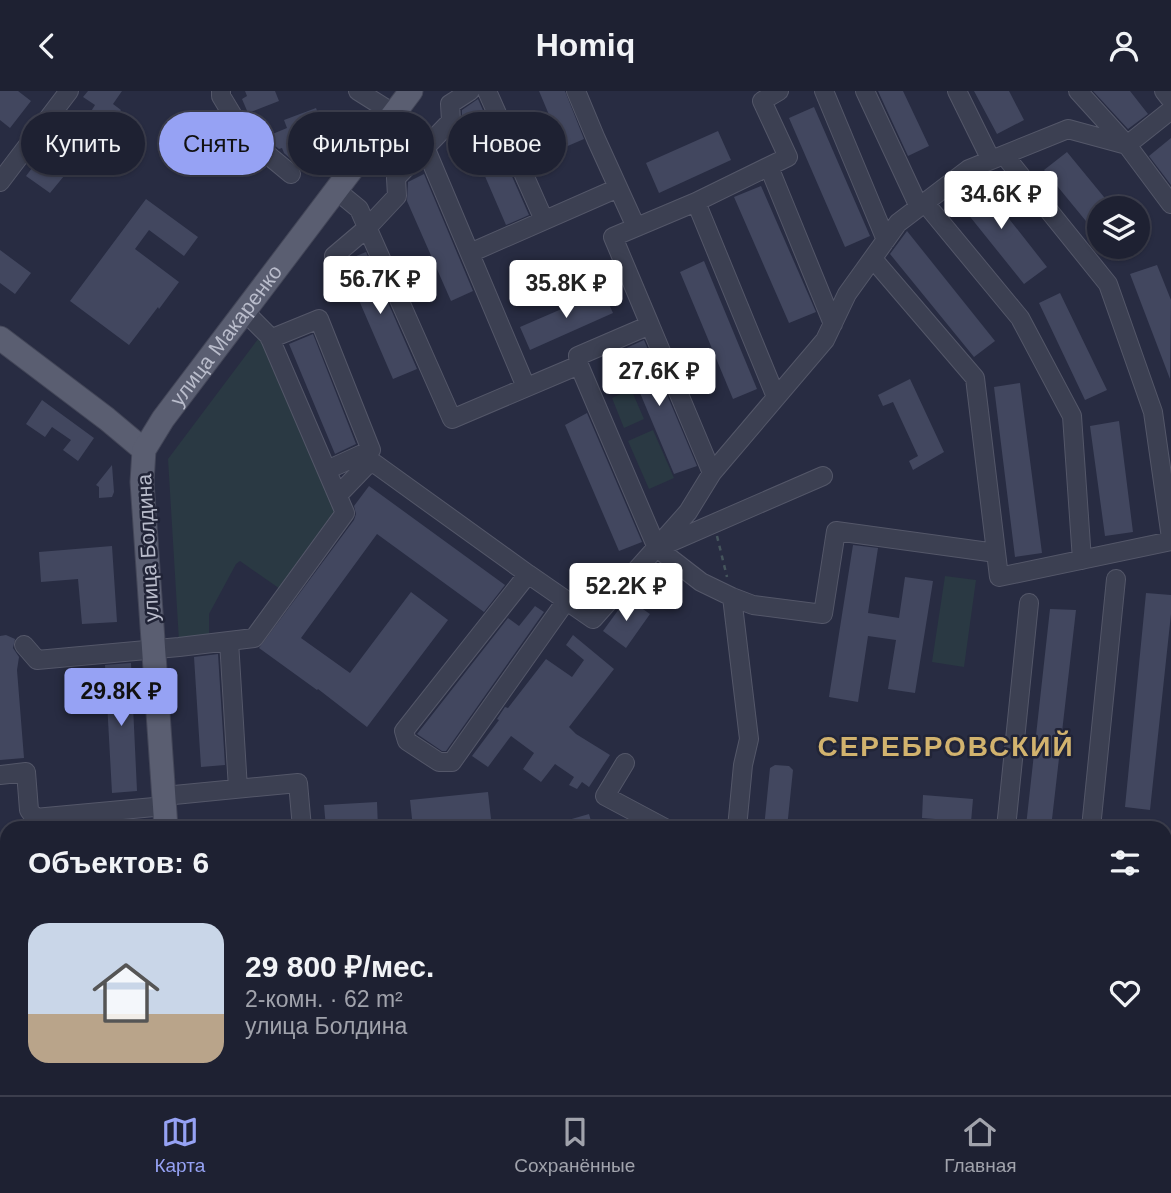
<!DOCTYPE html>
<html lang="ru">
<head>
<meta charset="utf-8">
<style>
  body { margin:0; font-family:Helvetica,sans-serif; background:#26293a; color:#f1f3f6; height:100vh; display:flex; flex-direction:column; font-size:26px; white-space:nowrap }
  * { box-sizing:border-box; margin:0 }
  p { font-size:23px; color:#a1a3ac }
  .icon { flex:none; width:38px; height:38px; fill:none; stroke:currentColor; stroke-width:2; stroke-linecap:round; stroke-linejoin:round }
  .map { position:relative; flex:1; overflow:hidden }
  .drawer { position:absolute; left:0px; top:730px; width:1172px; height:275px; display:flex; flex-direction:column; background:#1e2132; border-radius:21px 21px 0 0; box-shadow:0 2px 5px #0004,0 0 0 2px #3c3e4d }
  .drawer>* { flex:none }
  .hud { position:absolute; left:21px; top:21px; width:700px; height:63px; display:flex; gap:14px }
  .fabs { position:absolute; left:1087px; top:105px; display:grid; gap:14px }
  .fabs a { display:grid; place-items:center; width:63px; height:63px; border-radius:50%; background:#1e2132; box-shadow:0 2px 5px #0004,0 0 0 2px #3c3e4d; font-size:35px }
  .price { position:absolute; translate:-50% -60px; padding:0 16px; border-radius:7px; background:#fff; color:#222; font-size:23px; line-height:46px; filter:drop-shadow(0 2px 4px #0008) }
  .price::after { content:''; position:absolute; left:50%; top:42px; width:21px; height:16px; margin-left:-10px; background:inherit; clip-path:polygon(0 0,100% 0,50% 100%) }
  .price.current { background:#96a2f4; color:#111 }
  ul { padding:0; list-style:none }
  li { display:flex; align-items:center; gap:21px; height:175px; padding:0 28px }
  li+li { border-top:2px solid #3c3e4d }
  li span { display:grid; place-items:center; flex:none; width:196px; height:140px; border-radius:21px; color:#555 }
  li>.icon { margin-inline-start:auto }
  span .icon { width:84px; height:84px; fill:#fffc; stroke-width:1 }
  li b { font-size:30px }
  h2 { display:flex; justify-content:space-between; align-items:center; height:84px; padding:0 28px; font-size:30px }
  .chip { padding:0 24px; border-radius:32px; background:#1e2132; box-shadow:0 2px 5px #0004,0 0 0 2px #3c3e4d; font-size:24px; line-height:63px }
  .chip.current { background:#96a2f4; color:#111 }
  header { display:flex; justify-content:space-between; align-items:center; height:91px; padding:0 28px; background:#1e2132; font-size:32px; font-weight:800 }
  .tabs { display:flex; justify-content:space-around; align-items:center; height:98px; border-top:2px solid #3c3e4d; background:#1e2132; font-size:19px; color:#a1a3ac }
  .tabs a { display:grid; justify-items:center; gap:4px }
  .tabs .current { color:#96a2f4 }
  .map>svg:first-child { display:block }
  .green { fill:#2a3943 }
  .building { fill:#42475f }
  .lines { fill:none; stroke-linecap:round; stroke-linejoin:round }
  .minor-casing { stroke:#545769; stroke-width:20 }
  .major-casing { stroke:#434658; stroke-width:25 }
  .path { stroke:#45555c; stroke-width:2.5; stroke-dasharray:5 5; stroke-linecap:butt }
  .minor { stroke:#3c4052; stroke-width:18 }
  .major { stroke:#5a5e71; stroke-width:23 }
  .labels { text-anchor:middle; stroke-width:5; stroke-linejoin:round; paint-order:stroke }
  .street-label { font-size:21px; fill:#b9bccb; stroke:#212437 }
  .district-label { font-size:28px; font-weight:bold; letter-spacing:2px; fill:#d2b36e; stroke:#212437 }
</style>
</head>
<body>
<header><svg class="icon" aria-label="back" viewBox="0 0 24 24"><path d="M15 5l-7 7 7 7"/></svg>Homiq<svg class="icon" aria-label="person" viewBox="0 0 24 24"><circle cx="12" cy="8" r="4"/><path d="M4 21q1-7 8-7t8 7"/></svg></header>
<div class="map">
<svg width="1171" height="1004" viewBox="0 0 1171 1004">
  <rect width="100%" height="100%" fill="#282c42"/>
  <path class="green" d="M261,244L340,426L283,500L240,470L236,473L209,523V546L179,550L168,368Z
    M631,298L644,328L624,337L612,307Z
    M653,339L674,387L649,398L628,350Z
    M945,485L976,489L964,576L932,571Z"/>
  <path class="building" d="M0,0H18L31,10L10,37L0,29Z
    M88,0H122L113,13L121,19L114,29L106,23L102,30L90,22L95,14L83,6Z
    M245,0H275L279,10L248,22L242,8L247,5Z
    M539,0H565L584,48L563,57Z
    M878,0H903L929,55L908,65Z
    M974,0H1009L1024,29L997,43Z
    M1093,0H1130L1148,23L1128,38Z
    M478,8L529,124L506,134L462,32V19Z
    M814,16L870,145L845,156L789,27Z
    M316,17L322,33L316,35L324,54L306,61L308,68L296,73L284,62L282,57L279,58L274,54L270,44L287,37L284,29Z
    M68,29L87,43L60,82L64,85L50,102L26,85Z
    M718,40L731,69L659,102L646,72Z
    M1171,47V94L1149,65Z
    M1067,61L1113,117H1099V146L1044,79Z
    M424,83L473,200L451,210L407,110L408,91Z
    M977,87L1047,176L1024,193L955,107Z
    M761,95L816,221L789,232L734,106Z
    M146,108L198,146L184,165L149,139L135,158L179,191L159,218L158,216L129,254L70,210Z
    M907,140L995,250L974,266L890,163Z
    M0,159L31,182L15,203L0,192Z
    M366,161L417,278L393,288L345,177V170L349,168Z
    M704,170L757,298L733,308L680,181Z
    M1157,174L1171,209L1170,288L1130,183Z
    M603,200L613,222L530,259L520,236Z
    M1060,202L1107,299L1085,309L1039,212Z
    M313,243L356,353L335,363L289,253Z
    M644,249L697,375L674,383L622,259Z
    M910,288L944,361L913,379L909,370L918,365L893,311L883,315L878,304Z
    M1020,292L1042,462L1015,466L994,296Z
    M42,309L94,347L78,370L63,359L71,349L52,336L45,346L26,333Z
    M587,322L642,451L619,460L565,334Z
    M1119,330L1133,441L1105,445L1090,335Z
    M112,374L114,401L112,406L99,407V396L96,394Z
    M369,395L505,494L484,521L377,443L301,547L350,582L411,501L448,529L367,636L318,598L317,599L259,557L354,429L356,423L354,415Z
    M853,454L878,457L868,522L899,527L905,486L933,490L915,602L888,598L896,549L868,545L858,611L829,606Z
    M112,455L117,531L82,533L78,488L41,491L39,461Z
    M1146,502L1171,504V523L1150,719L1125,716Z
    M627,507L650,523L626,557L603,540Z
    M535,515L544,521L446,660H442L417,643L508,527L519,535Z
    M1050,518L1076,519L1051,737L1026,735Z
    M6,544L15,548L13,557L19,566L17,579L24,667L0,669V545Z
    M573,544L614,578L569,636L576,643L610,664L589,696L582,691L577,698L569,694L574,686L555,673L541,691L523,678L534,662L511,645L488,676L472,665L499,629L497,628L505,616L508,617L546,568L572,586L584,569L566,554Z
    M218,563L225,674L201,676L194,566Z
    M131,572L137,700L112,702L105,574Z
    M775,674L789,675L793,679L787,737H764L770,677Z
    M488,701L492,737H413L410,709Z
    M923,704L973,708L971,731L960,730L959,737H948V729L922,727Z
    M377,711L378,737H326L324,714Z
    M589,723L593,737H551V734Z"/>
  <g class="lines">
    <g class="minor-casing">
      <path id="minor" d="M221,0V5L245,45L291,83
        M358,0L417,37L526,296
        M487,0L544,129
        M576,0L596,48L636,136
        M824,0L886,149
        M865,0L919,116
        M957,0L991,69
        M1078,0L1127,54L1171,113
        M1164,0L1171,9
        M1004,64L1108,193L1153,321L1171,447
        M769,76L833,233
        M0,91L69,0
        M336,99L359,118L452,328L579,274L578,265L650,234L613,146L696,111L788,66L762,10L779,0
        M696,111L776,306
        M925,112L1020,227L1072,325L1082,469
        M470,162L618,97
        M873,168L975,287L999,486L1171,450
        M334,191V165L367,137L397,105L396,87L451,30L450,13L470,0
        M650,234L712,382
        M270,248L319,228L371,359L327,379
        M579,274L657,457L701,491L732,506L753,514L823,523L836,440L996,462
        M338,404L366,375L374,372L528,483L404,640L407,650L439,671H452L566,510
        M662,455L823,385
        M528,483L593,528L688,421L712,382L825,249L847,203L898,132L969,78L1068,38L1127,54L1171,19
        M732,506L749,648L743,674L737,737
        M229,550L238,698
        M24,554L37,569L179,556L254,547L345,422L269,245L244,220
        M625,672L605,705L665,737
        M0,684L26,681L29,719L35,727L165,715
        M164,705L298,692L302,737
        M1006,737L1029,512
        M1091,737L1116,488
        M1166,902L1171,850
        M0,922L7,927
        M721,998V1004
        M978,1004L979,998
        M1063,1004L1064,998
        M1155,1004V998"/>
    </g>
    <g class="major-casing">
      <g id="major">
        <path d="M0,247L107,328L144,359"/>
        <path id="s1" d="M166,737L142,391L144,359L163,328L411,0"/>
        <path d="M181,998L182,1004"/>
      </g>
    </g>
    <path class="path" d="M717,445L727,486"/>
    <use href="#minor" class="minor"/>
    <use href="#major" class="major"/>
  </g>
  <g class="labels">
    <g class="street-label">
      <text dy="7" stroke="none"><textPath href="#s1" startOffset="520">улица Макаренко</textPath></text>
      <text transform="translate(148 457) rotate(-93)" y="7">улица Болдина</text>
    </g>
    <g class="district-label">
      <text x="946" y="665">СЕРЕБРОВСКИЙ</text>
    </g>
  </g>
</svg>
<div class="fabs">
<a><svg class="icon" aria-label="layers" viewBox="0 0 24 24"><path d="M12 4l9 5-9 5-9-5zM3 14l9 5 9-5"/></svg></a>
</div>
<b class="price" style="left:1001px;top:140px">34.6K ₽</b>
<b class="price" style="left:380px;top:225px">56.7K ₽</b>
<b class="price" style="left:566px;top:229px">35.8K ₽</b>
<b class="price" style="left:659px;top:317px">27.6K ₽</b>
<b class="price" style="left:626px;top:532px">52.2K ₽</b>
<b class="price current" style="left:121px;top:637px">29.8K ₽</b>
<div class="hud">
<a class="chip">Купить</a>
<a class="chip current">Снять</a>
<a class="chip">Фильтры</a>
<a class="chip">Новое</a>
</div>
<section class="drawer">
<h2>Объектов: 6<svg class="icon" aria-label="filters" viewBox="0 0 24 24"><path d="M4 7h16M4 17h16"/><circle cx="9" cy="7" r="2"/><circle cx="15" cy="17" r="2"/></svg></h2>
<ul>
<li><span style="background:linear-gradient(#c9d6e8 65%,#b9a48a 0)"><svg class="icon" aria-label="home" viewBox="0 0 24 24"><path d="M3 11l9-7 9 7M6 9v11h12V9"/></svg></span><div><b>29 800 ₽/мес.</b><p>2-комн. · 62 m²</p><p>улица Болдина</p></div><svg class="icon" aria-label="heart" viewBox="0 0 24 24"><path d="M12 20l-8-8c-3-5 5-10 8-4 3-6 11-1 8 4z"/></svg></li>
</ul>
</section>
</div>
<nav class="tabs">
<a class="current"><svg class="icon" aria-label="map" viewBox="0 0 24 24"><path d="M3 6l6-2 6 2 6-2v14l-6 2-6-2-6 2zM9 4v14M15 6v14"/></svg>Карта</a>
<a><svg class="icon" aria-label="saved" viewBox="0 0 24 24"><path d="M7 4h10v16l-5-4-5 4z"/></svg>Сохранённые</a>
<a><svg class="icon" aria-label="home" viewBox="0 0 24 24"><path d="M3 11l9-7 9 7M6 9v11h12V9"/></svg>Главная</a>
</nav>
</body>
</html>
